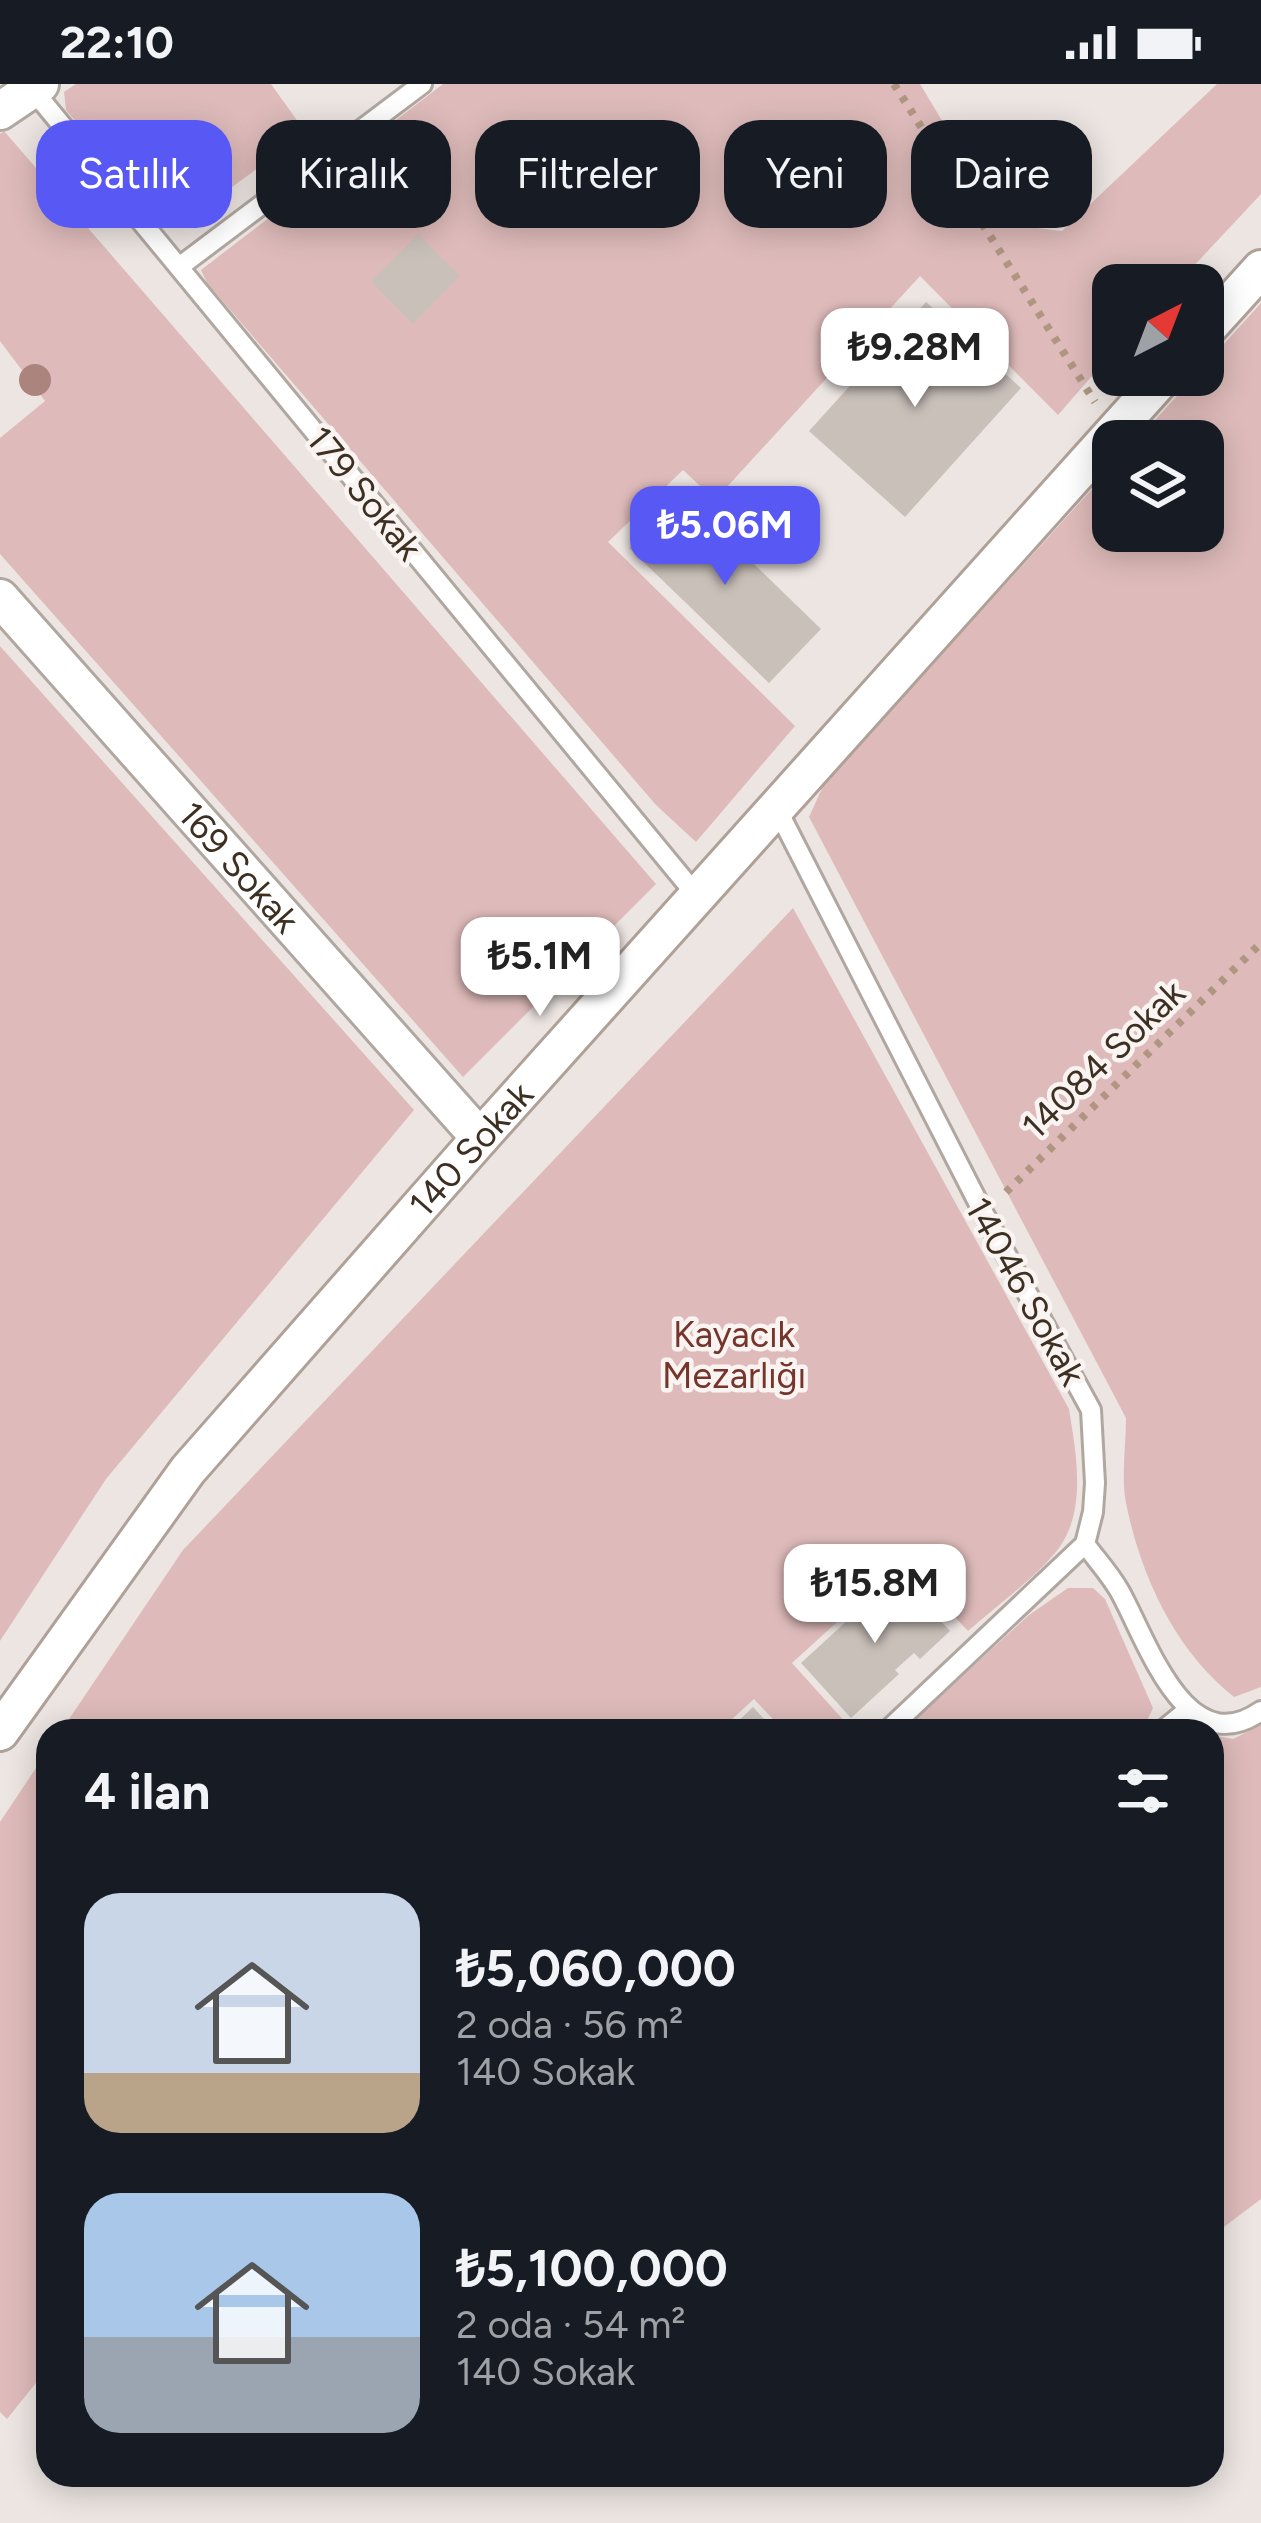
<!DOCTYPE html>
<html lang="tr">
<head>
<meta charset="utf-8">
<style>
  body { margin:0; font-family:Figtree,sans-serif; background:#242831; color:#f1f3f6; height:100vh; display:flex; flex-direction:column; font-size:45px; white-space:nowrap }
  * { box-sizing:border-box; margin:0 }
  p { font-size:39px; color:#9ea1a6 }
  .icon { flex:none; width:66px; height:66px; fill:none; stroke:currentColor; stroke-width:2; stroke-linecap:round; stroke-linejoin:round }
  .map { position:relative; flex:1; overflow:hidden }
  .details { position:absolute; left:36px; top:1635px; width:1188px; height:768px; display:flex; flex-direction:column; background:#171b24; border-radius:36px; box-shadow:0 6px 30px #0003 }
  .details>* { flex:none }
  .guide { position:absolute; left:36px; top:36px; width:1191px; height:108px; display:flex; gap:24px }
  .needle { width:78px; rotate:42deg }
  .tools { position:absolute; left:1092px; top:180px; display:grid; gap:24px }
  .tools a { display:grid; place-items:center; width:132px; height:132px; border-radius:24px; background:#171b24; box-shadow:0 6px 30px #0003; font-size:60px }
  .price { position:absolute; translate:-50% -102px; padding:0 27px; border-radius:24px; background:#fff; color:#222; font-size:39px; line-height:78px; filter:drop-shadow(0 3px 6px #0008) }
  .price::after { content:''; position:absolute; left:50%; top:72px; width:36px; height:27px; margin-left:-18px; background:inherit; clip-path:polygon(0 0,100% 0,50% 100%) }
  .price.current { background:#5859f4; color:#fff }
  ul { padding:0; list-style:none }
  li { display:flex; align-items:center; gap:36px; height:300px; padding:0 48px }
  li span { display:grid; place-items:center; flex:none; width:336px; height:240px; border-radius:36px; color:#555 }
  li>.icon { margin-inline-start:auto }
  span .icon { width:144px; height:144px; fill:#fffc; stroke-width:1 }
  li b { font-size:51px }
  h2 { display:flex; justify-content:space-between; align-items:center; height:144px; padding:0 48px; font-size:51px }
  .tag { padding:0 42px; border-radius:36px; background:#171b24; box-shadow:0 6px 30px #0003; font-size:42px; line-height:108px }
  .tag.current { background:#5859f4; color:#fff }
  .status { display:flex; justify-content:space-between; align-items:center; height:84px; padding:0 60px; background:#171b24; direction:ltr }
  .status svg { height:33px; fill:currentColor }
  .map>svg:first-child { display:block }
  .green { fill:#debbba }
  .building { fill:#cac0ba }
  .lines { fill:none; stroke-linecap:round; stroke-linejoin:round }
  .service-casing { stroke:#b0a7a0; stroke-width:24 }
  .minor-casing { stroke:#b0a7a0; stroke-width:42 }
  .secondary-casing { stroke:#afa197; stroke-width:42 }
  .path { stroke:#b09681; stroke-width:8; stroke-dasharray:6 9; stroke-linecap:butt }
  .service { stroke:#fff; stroke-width:18 }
  .minor { stroke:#fff; stroke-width:36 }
  .secondary { stroke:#fff; stroke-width:36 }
  .tree { fill:#ab847d }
  .labels { text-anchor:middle; stroke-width:9; stroke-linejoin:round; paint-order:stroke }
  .street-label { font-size:36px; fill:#3d2f21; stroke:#f9f4f2 }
  .park-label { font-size:36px; fill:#75352b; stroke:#f9f4f2 }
</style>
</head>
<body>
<div class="status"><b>22:10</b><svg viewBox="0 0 49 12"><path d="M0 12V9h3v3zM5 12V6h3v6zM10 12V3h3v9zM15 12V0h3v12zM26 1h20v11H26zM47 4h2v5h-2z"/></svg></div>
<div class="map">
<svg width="1261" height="2439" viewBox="0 0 1261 2439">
  <rect width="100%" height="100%" fill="#ece5e2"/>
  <path class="green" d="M76,0H271L306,49L176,144L157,133L66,26L64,8Z
    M443,0H920L1004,140L1062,147L1217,0H1261V110L1176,201H1113V268L1058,331L920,192L715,416L683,386L608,458L795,642L696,758L656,721L207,199L201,186Z
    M4,47L656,800L463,993L0,470V354L45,317L0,257V50Z
    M1261,219V1603L1234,1613C1175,1566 1141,1493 1126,1419C1121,1393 1126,1361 1126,1334L809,733L824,700L1113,382V447H1203V357H1136L1196,291H1203V283Z
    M0,562L414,1026L106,1395L0,1557Z
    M793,824L1069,1325C1076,1369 1087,1425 1059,1464C1040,1490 994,1524 968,1547L903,1478L792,1579L847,1640L840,1647H784L754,1615L719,1647H61L183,1466Z
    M1068,1504H1093L1105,1515L1153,1624L1142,1647H901L1029,1531Z
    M1261,1641V2115L1212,2152V1651L1233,1655Z
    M48,1666V2284L7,2335L0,2328V1738Z"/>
  <path class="building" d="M418,150L460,192L413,240L371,198Z
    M926,218L1021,304L905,433L809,347Z
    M682,410L821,545L769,599L629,464Z
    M898,1490L950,1547L920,1575L914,1569L895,1586L899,1590L851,1634L801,1579Z
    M753,1623L775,1647H728Z"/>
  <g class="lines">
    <g class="service-casing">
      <path id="service" d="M32,5L697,812
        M179,183L422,0
        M776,723L984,1130L1091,1326L1095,1399L1093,1428L1085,1460C1096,1475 1109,1489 1119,1506C1147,1555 1185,1680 1261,1627
        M887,1647L1085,1460
        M1162,1647L1189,1625"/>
    </g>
    <g class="minor-casing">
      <g id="minor">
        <path d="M0,27L40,0"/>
        <path id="s1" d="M0,514L480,1054"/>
      </g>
    </g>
    <g class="secondary-casing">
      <g id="secondary">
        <path d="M1203,249L1261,185"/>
        <path id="s2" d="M0,1648L188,1386L480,1054L1165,291"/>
      </g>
    </g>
    <path class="path" d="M894,0L1095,318
      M1006,1108L1261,859"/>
    <use href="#service" class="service"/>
    <use href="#minor" class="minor"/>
    <use href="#secondary" class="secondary"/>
  </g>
  <circle class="tree" cx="35" cy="296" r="16"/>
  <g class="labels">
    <g class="street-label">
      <text transform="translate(365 409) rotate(51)" y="13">179 Sokak</text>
      <text dy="13" stroke="none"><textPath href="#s1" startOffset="360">169 Sokak</textPath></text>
      <text transform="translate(1103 975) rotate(-44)" y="13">14084 Sokak</text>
      <text dy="13" stroke="none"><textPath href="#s2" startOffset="750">140 Sokak</textPath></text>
      <text transform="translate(1026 1207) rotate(61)" y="13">14046 Sokak</text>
    </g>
    <g class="park-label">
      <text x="734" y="1263">Kayacık<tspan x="734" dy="41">Mezarlığı</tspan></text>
    </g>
  </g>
</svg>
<div class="tools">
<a><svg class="needle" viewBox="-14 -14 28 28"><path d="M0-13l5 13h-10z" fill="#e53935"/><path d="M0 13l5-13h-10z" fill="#9ea1a6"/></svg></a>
<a><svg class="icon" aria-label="layers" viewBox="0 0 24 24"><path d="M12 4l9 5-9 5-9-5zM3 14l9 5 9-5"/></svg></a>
</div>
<b class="price" style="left:915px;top:326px">₺9.28M</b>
<b class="price current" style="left:725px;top:504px">₺5.06M</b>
<b class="price" style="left:540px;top:935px">₺5.1M</b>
<b class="price" style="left:875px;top:1562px">₺15.8M</b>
<div class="guide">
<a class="tag current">Satılık</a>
<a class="tag">Kiralık</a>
<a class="tag">Filtreler</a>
<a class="tag">Yeni</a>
<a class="tag">Daire</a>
</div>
<section class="details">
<h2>4 ilan<svg class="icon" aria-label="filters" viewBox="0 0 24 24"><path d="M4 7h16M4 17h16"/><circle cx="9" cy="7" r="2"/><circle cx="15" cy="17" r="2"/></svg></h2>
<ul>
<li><span style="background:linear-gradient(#c9d6e8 75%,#b9a48a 0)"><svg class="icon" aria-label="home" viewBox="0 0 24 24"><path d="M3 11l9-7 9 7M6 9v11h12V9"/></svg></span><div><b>₺5,060,000</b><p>2 oda · 56 m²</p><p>140 Sokak</p></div></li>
<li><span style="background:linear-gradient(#a9c7e8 60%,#9aa5b1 0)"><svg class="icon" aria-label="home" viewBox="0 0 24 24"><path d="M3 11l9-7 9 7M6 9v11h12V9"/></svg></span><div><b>₺5,100,000</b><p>2 oda · 54 m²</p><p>140 Sokak</p></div></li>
</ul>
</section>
</div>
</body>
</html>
